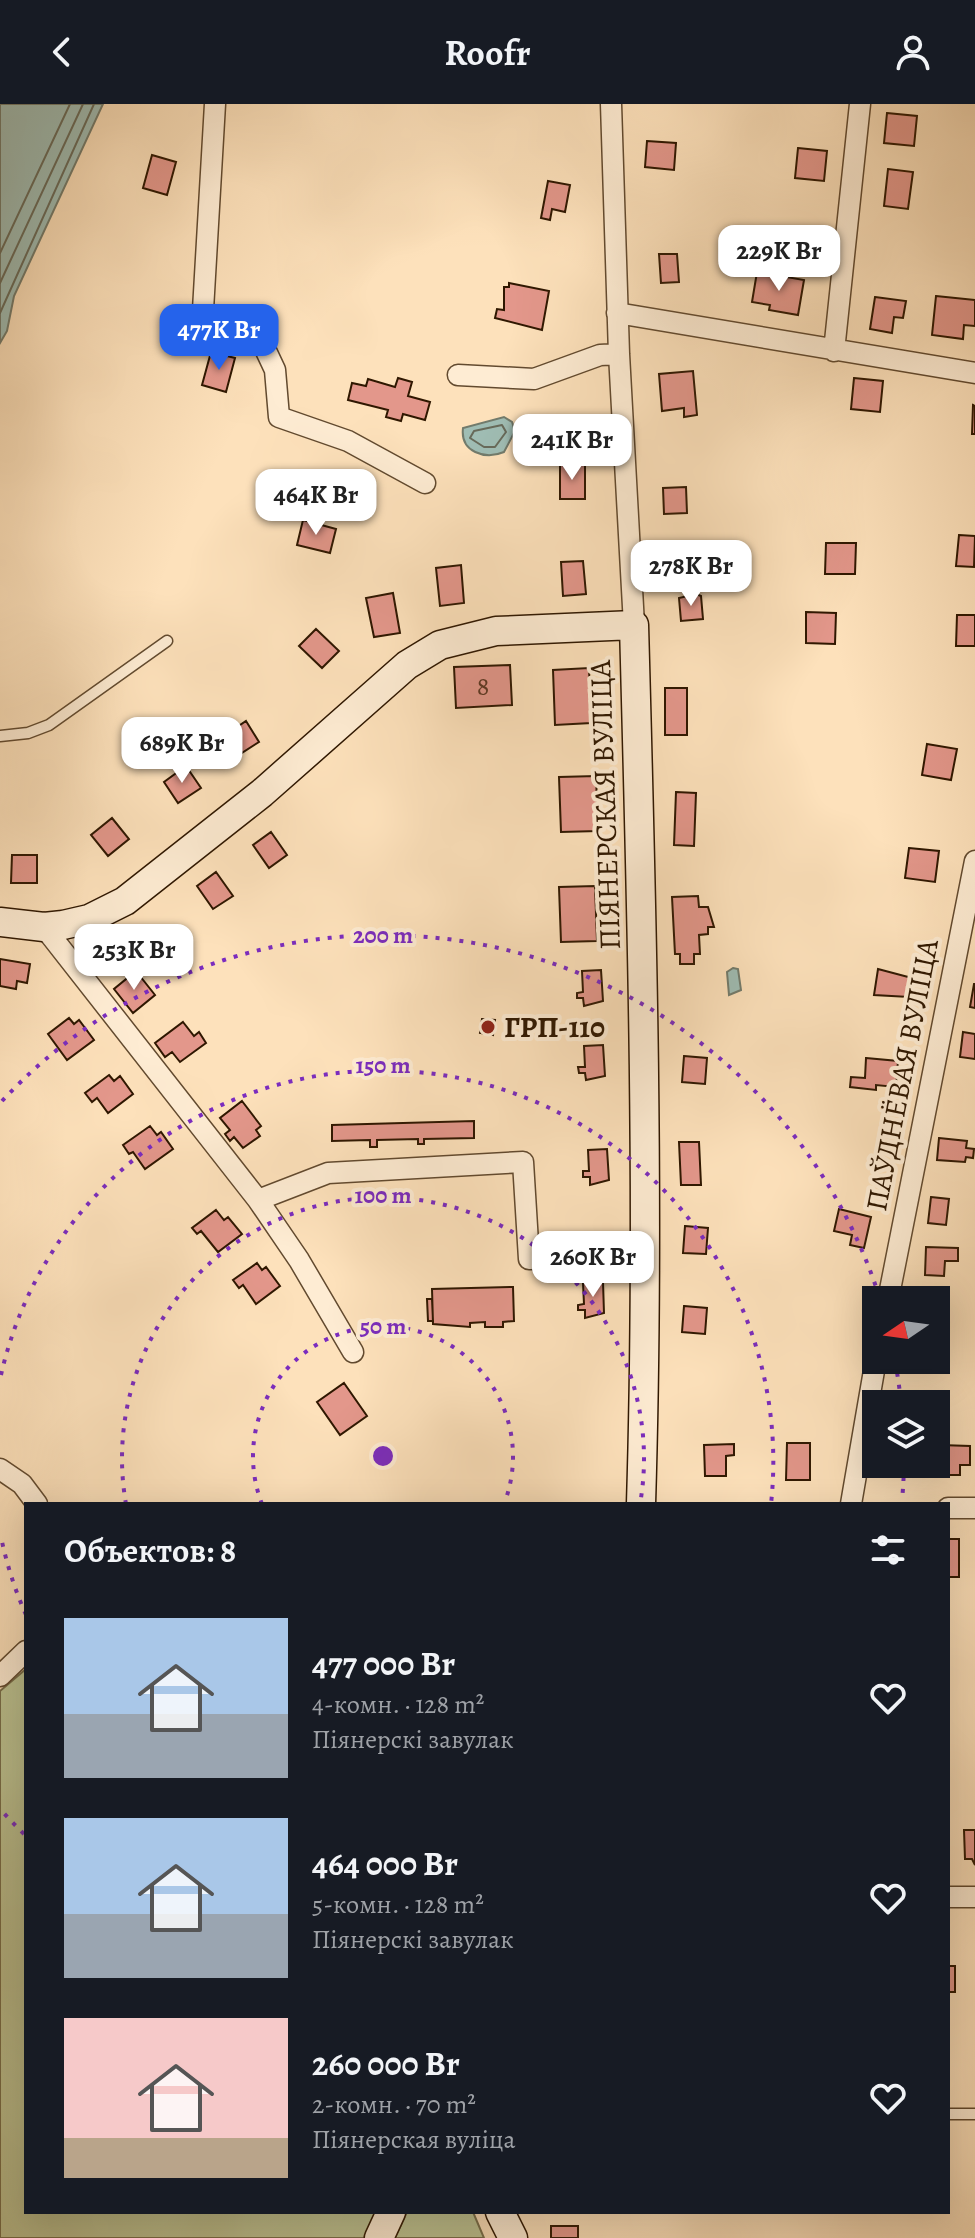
<!DOCTYPE html>
<html lang="ru">
<head>
<meta charset="utf-8">
<style>
  body { margin:0; font-family:Alegreya,serif; background:#20242c; color:#f1f3f6; height:100vh; display:flex; flex-direction:column; font-size:30px; white-space:nowrap }
  * { box-sizing:border-box; margin:0 }
  p { font-size:26px; color:#9ea1a6 }
  .icon { flex:none; width:44px; height:44px; fill:none; stroke:currentColor; stroke-width:2; stroke-linecap:round; stroke-linejoin:round }
  .map { position:relative; flex:1; overflow:hidden }
  .panel { position:absolute; left:24px; top:1398px; width:926px; height:712px; display:flex; flex-direction:column; background:#171b24; border-radius:0px; box-shadow:0 8px 32px #0002 }
  .panel>* { flex:none }
  .needle { width:52px; rotate:257deg }
  .controls { position:absolute; left:862px; top:1182px; display:grid; gap:16px }
  .controls a { display:grid; place-items:center; width:88px; height:88px; border-radius:0px; background:#171b24; box-shadow:0 8px 32px #0002; font-size:40px }
  .price { position:absolute; translate:-50% -68px; padding:0 18px; border-radius:16px; background:#fff; color:#222; font-size:26px; line-height:52px; filter:drop-shadow(0 2px 4px #0008) }
  .price::after { content:''; position:absolute; left:50%; top:48px; width:24px; height:18px; margin-left:-12px; background:inherit; clip-path:polygon(0 0,100% 0,50% 100%) }
  .price.active { background:#2563eb; color:#fff }
  ul { padding:0; list-style:none }
  li { display:flex; align-items:center; gap:24px; height:200px; padding:0 40px }
  li span { display:grid; place-items:center; flex:none; width:224px; height:160px; border-radius:0px; color:#555 }
  li>.icon { margin-inline-start:auto }
  span .icon { width:96px; height:96px; fill:#fffc; stroke-width:1 }
  li b { font-size:34px }
  h2 { display:flex; justify-content:space-between; align-items:center; height:96px; padding:0 40px; font-size:34px }
  header { display:flex; justify-content:space-between; align-items:center; height:104px; padding:0 40px; background:#171b24; font-size:36px; font-weight:600 }
  .map>svg:first-child { display:block }
  .green { fill:#bcc393; stroke:#766d4a; stroke-width:2 }
  .water { fill:#9fbdb4; stroke:#727b6c; stroke-width:2 }
  .lines { fill:none; stroke-linecap:round; stroke-linejoin:round }
  .shore { stroke:#676a5a; stroke-width:2 }
  .building { fill:#e3978b; stroke:#2f1700; stroke-width:2 }
  .lane-casing { stroke:#624a2f; stroke-width:13 }
  .street-casing { stroke:#624a2f; stroke-width:23 }
  .secondary-casing { stroke:#2f1700; stroke-width:31 }
  .lane { stroke:#feecd3; stroke-width:10 }
  .street { stroke:#feecd3; stroke-width:20 }
  .secondary { stroke:#feecd3; stroke-width:28 }
  .ring { fill:none; stroke:#7b2cbf; stroke-width:4; stroke-dasharray:4 8 }
  .poi-dot { fill:#8f2418; stroke:#feecd3; stroke-width:3 }
  .labels { text-anchor:middle; stroke-width:8; stroke-linejoin:round; paint-order:stroke }
  .number-label { font-size:26px; fill:#5c3723 }
  .street-label { font-size:30px; fill:#2f1700; stroke:#feecd3 }
  .poi-label { font-size:30px; font-weight:bold; fill:#2f1700; stroke:#feecd3; text-anchor:start }
  .centre { fill:#7b2cbf; stroke:#feecd3; stroke-width:4 }
  .ring-label { font-size:24px; text-anchor:middle; font-weight:bold; fill:#7b2cbf; stroke:#feecd3; stroke-width:8; stroke-linejoin:round; paint-order:stroke }
</style>
</head>
<body>
<header><svg class="icon" aria-label="back" viewBox="0 0 24 24"><path d="M15 5l-7 7 7 7"/></svg>Roofr<svg class="icon" aria-label="person" viewBox="0 0 24 24"><circle cx="12" cy="8" r="4"/><path d="M4 21q1-7 8-7t8 7"/></svg></header>
<div class="map">
<svg width="975" height="2134" viewBox="0 0 975 2134">
  <rect width="100%" height="100%" fill="#fde1bb"/>
  <filter id="stains"><feTurbulence type="fractalNoise" baseFrequency=".0025" numOctaves="4"/><feColorMatrix values="0 0 0 0 .2 0 0 0 0 .09 0 0 0 0 .02 0 0 0 .5 -.17"/></filter>
  <radialGradient id="worn" r=".72"><stop offset=".6" stop-color="#630" stop-opacity="0"/><stop offset="1" stop-color="#630" stop-opacity=".3"/></radialGradient>
  <path class="green" d="M26,1565V2108H377L364,2134H0V1587Z
    M407,2108H473L484,2134H395Z"/>
  <path class="water" d="M0,0H103L14,192L7,227L0,239Z
    M504,313L512,318L515,327L504,348C485,356 460,348 463,324Z
    M733,864L738,865L741,886L729,891L727,868Z"/>
  <g class="lines">
    <path class="shore" d="M0,149L70,0
      M0,179L83,0
      M0,209L94,0
      M502,321L506,328L495,343H484L470,334L474,327Z"/>
  </g>
  <path class="building" d="M887,9L917,12L914,42L884,39Z
    M647,37L676,39L674,66L645,63Z
    M798,44L827,47L824,77L795,74Z
    M152,51L176,58L167,91L143,84Z
    M888,65L913,68L908,105L884,102Z
    M548,77L570,81L565,108L552,105L550,116L541,114Z
    M659,150H677L679,178L661,179Z
    M757,168L804,176L798,211L769,206L770,201L752,198Z
    M509,179L549,187L542,226L495,214L497,205L504,206V183H509Z
    M936,192L975,196V222L964,221L963,235L932,231Z
    M875,193L906,197L903,214L894,213L892,229L870,225Z
    M211,248L235,254L226,288L202,281Z
    M693,267L697,311L684,313V304L662,307L659,270Z
    M398,274L412,278L408,292L430,298L425,316L403,310L401,317L386,313L388,306L348,296L352,279L366,282L368,275L395,283Z
    M854,274L883,277L880,308L851,305Z
    M973,301L975,302V330H972Z
    M560,361H585V395H560Z
    M686,383L687,409L664,410L663,384Z
    M303,416L336,425L330,449L297,441Z
    M959,431L975,432L974,463L956,462Z
    M826,439H856L855,470H825Z
    M583,457L586,490L563,492L561,458Z
    M461,461L464,499L440,502L436,464Z
    M393,489L400,529L374,533L366,494Z
    M696,490L701,492L703,515L681,517L679,494Z
    M806,508L836,509L835,540L806,539Z
    M957,511H975V542H956Z
    M316,525L339,547L322,564L299,542Z
    M510,561L512,601L456,604L454,563Z
    M589,564L591,619L555,621L553,566Z
    M665,584H687V631H665Z
    M246,617L259,638L237,652L224,632Z
    M927,640L957,645L951,676L922,671Z
    M186,662L201,684L178,699L164,678Z
    M596,672L598,727L561,728L559,673Z
    M676,688L696,689L694,742L674,741Z
    M112,714L129,735L108,752L91,731Z
    M271,728L287,751L269,764L253,741Z
    M909,744L939,747L935,778L905,774Z
    M12,751H37V779H11Z
    M216,768L233,792L213,805L197,782Z
    M595,782L597,837L561,838L559,783Z
    M698,792L699,803H708L714,823H708V830L699,831L700,850H694V860H680V850H675L672,793Z
    M0,855L30,860L27,879L17,877L16,885L0,882Z
    M878,865L912,874L909,893L874,891Z
    M601,866L603,897L584,902L583,894H577V889L583,888L582,867Z
    M136,867L155,891L133,909L114,885Z
    M974,880H975V904L970,903Z
    M69,914L74,920L79,916L94,936L67,956L48,930Z
    M482,915L495,916L493,931L480,929Z
    M183,918L194,932L199,928L206,939L180,958L172,948L165,953L155,939Z
    M963,928L975,930V955L960,953Z
    M603,941L605,972L586,976L585,969H579L578,963H585L584,942Z
    M684,952L707,954L705,980L682,978Z
    M866,954L898,957L896,983L876,981V986L850,983L851,973L865,974Z
    M109,971L114,977L120,972L133,990L108,1009L97,994L92,998L85,989Z
    M242,997L261,1022L256,1026L260,1032L243,1044L234,1033L230,1037L225,1030L230,1026L220,1014Z
    M474,1017V1034L424,1035V1040H418V1035L377,1036V1043H370V1036L332,1037V1021Z
    M150,1022L157,1031L161,1028L173,1045L145,1065L133,1048L129,1050L123,1041Z
    M939,1034L967,1037L966,1044L974,1045L973,1054L966,1053L965,1058L937,1056Z
    M679,1038H699L701,1081H681Z
    M607,1045L609,1076L590,1081V1073H583V1067H589L588,1046Z
    M931,1093L949,1095L946,1121L928,1119Z
    M839,1105L871,1113L864,1144L850,1141L852,1131L834,1127Z
    M216,1106L224,1116L228,1113L242,1130L218,1148L201,1127L197,1130L192,1124Z
    M685,1122L708,1124L706,1150L683,1149Z
    M926,1143L958,1144V1157H945L944,1172L925,1171Z
    M257,1159L262,1166L266,1163L280,1182L256,1200L243,1181L239,1184L233,1176Z
    M603,1178L604,1209L585,1214V1206H578V1201L584,1200L583,1179Z
    M513,1183L514,1217L503,1218V1223H485V1218L470,1219V1223L433,1220L432,1185Z
    M922,1187L946,1190L942,1222H936V1196H921Z
    M427,1195H432L433,1217H428Z
    M684,1202L707,1204L705,1230L682,1228Z
    M344,1279L367,1312L340,1331L317,1298Z
    M787,1339H810V1376H786Z
    M734,1340V1351L726,1352V1372H705L704,1341Z
    M940,1341L970,1342V1361H960V1371H940Z
    M948,1435H959V1473H948Z
    M964,1726H975V1761L972,1755H965Z
    M948,1862H955V1888H948Z
    M551,2122H578V2134H551Z"/>
  <g class="lines">
    <g class="lane-casing">
      <path id="lane" d="M0,632L28,629L49,621L167,537
        M948,2010H975"/>
    </g>
    <g class="street-casing">
      <path id="street" d="M215,0L203,206L214,216L259,232L275,266L279,313L348,337L425,379
        M611,0L619,250L634,521
        M617,209L975,269
        M834,247L860,0
        M458,271L534,275L600,251L619,250
        M44,823L258,1096L299,1156L353,1248
        M258,1096L328,1069L523,1058L529,1155L646,1154
        M888,1196L975,757
        M0,1365L22,1380L37,1400
        M851,1400L876,1255
        M948,1404H975
        M0,1572L26,1547
        M948,1793H975"/>
    </g>
    <g class="secondary-casing">
      <path id="secondary" d="M0,818L44,823L63,821L89,815L125,797L262,689L407,561L440,541L496,527L634,521C642,814 650,1107 641,1400
        M500,2108L513,2134
        M379,2134L391,2108"/>
    </g>
    <use href="#lane" class="lane"/>
    <use href="#street" class="street"/>
    <use href="#secondary" class="secondary"/>
  </g>
  <g class="ring">
    <path d="M262 1400A130 130 0 1 1 504 1400"/>
    <path d="M126 1400A261 261 0 1 1 640 1400"/>
    <path d="M26 1511A391 391 0 0 1 1 1433M1 1271A391 391 0 0 1 771 1400"/>
    <path d="M904 1361A521 521 0 0 1 902 1397M24 1730A521 521 0 0 1 2 1707M2 997A521 521 0 0 1 880 1195M895 1257A521 521 0 0 1 901 1298"/>
  </g>
  <circle class="poi-dot" cx="488" cy="923" r="8"/>
  <g class="labels">
    <g class="number-label">
      <text x="483" y="591">8</text>
    </g>
    <g class="street-label">
      <text transform="translate(605 701) rotate(-92)" y="10">ПІЯНЕРСКАЯ ВУЛІЦА</text>
      <text transform="translate(902 971) rotate(-79)" y="10">ПАЎДНЁВАЯ ВУЛІЦА</text>
    </g>
    <g class="poi-label">
      <text x="504" y="933">ГРП-110</text>
    </g>
  </g>
  <circle cx="383" cy="1352" r="12" class="centre"/>
  <g class="ring-label">
    <text x="383" y="839">200 m</text>
    <text x="383" y="969">150 m</text>
    <text x="383" y="1099">100 m</text>
    <text x="383" y="1230">50 m</text>
  </g>
  <rect width="100%" height="100%" filter="url(#stains)"/>
  <rect width="100%" height="100%" fill="url(#worn)"/>
</svg>
<div class="controls">
<a><svg class="needle" viewBox="-14 -14 28 28"><path d="M0-13l5 13h-10z" fill="#e53935"/><path d="M0 13l5-13h-10z" fill="#9ea1a6"/></svg></a>
<a><svg class="icon" aria-label="layers" viewBox="0 0 24 24"><path d="M12 4l9 5-9 5-9-5zM3 14l9 5 9-5"/></svg></a>
</div>
<b class="price" style="left:779px;top:189px">229K Br</b>
<b class="price active" style="left:219px;top:268px">477K Br</b>
<b class="price" style="left:572px;top:378px">241K Br</b>
<b class="price" style="left:316px;top:433px">464K Br</b>
<b class="price" style="left:691px;top:504px">278K Br</b>
<b class="price" style="left:182px;top:681px">689K Br</b>
<b class="price" style="left:134px;top:888px">253K Br</b>
<b class="price" style="left:593px;top:1195px">260K Br</b>
<section class="panel">
<h2>Объектов: 8<svg class="icon" aria-label="filters" viewBox="0 0 24 24"><path d="M4 7h16M4 17h16"/><circle cx="9" cy="7" r="2"/><circle cx="15" cy="17" r="2"/></svg></h2>
<ul>
<li><span style="background:linear-gradient(#a9c7e8 60%,#9aa5b1 0)"><svg class="icon" aria-label="home" viewBox="0 0 24 24"><path d="M3 11l9-7 9 7M6 9v11h12V9"/></svg></span><div><b>477 000 Br</b><p>4-комн. · 128 m²</p><p>Піянерскі завулак</p></div><svg class="icon" aria-label="heart" viewBox="0 0 24 24"><path d="M12 20l-8-8c-3-5 5-10 8-4 3-6 11-1 8 4z"/></svg></li>
<li><span style="background:linear-gradient(#a9c7e8 60%,#9aa5b1 0)"><svg class="icon" aria-label="home" viewBox="0 0 24 24"><path d="M3 11l9-7 9 7M6 9v11h12V9"/></svg></span><div><b>464 000 Br</b><p>5-комн. · 128 m²</p><p>Піянерскі завулак</p></div><svg class="icon" aria-label="heart" viewBox="0 0 24 24"><path d="M12 20l-8-8c-3-5 5-10 8-4 3-6 11-1 8 4z"/></svg></li>
<li><span style="background:linear-gradient(#f6c9c9 75%,#b9a48a 0)"><svg class="icon" aria-label="home" viewBox="0 0 24 24"><path d="M3 11l9-7 9 7M6 9v11h12V9"/></svg></span><div><b>260 000 Br</b><p>2-комн. · 70 m²</p><p>Піянерская вуліца</p></div><svg class="icon" aria-label="heart" viewBox="0 0 24 24"><path d="M12 20l-8-8c-3-5 5-10 8-4 3-6 11-1 8 4z"/></svg></li>
</ul>
</section>
</div>
</body>
</html>
